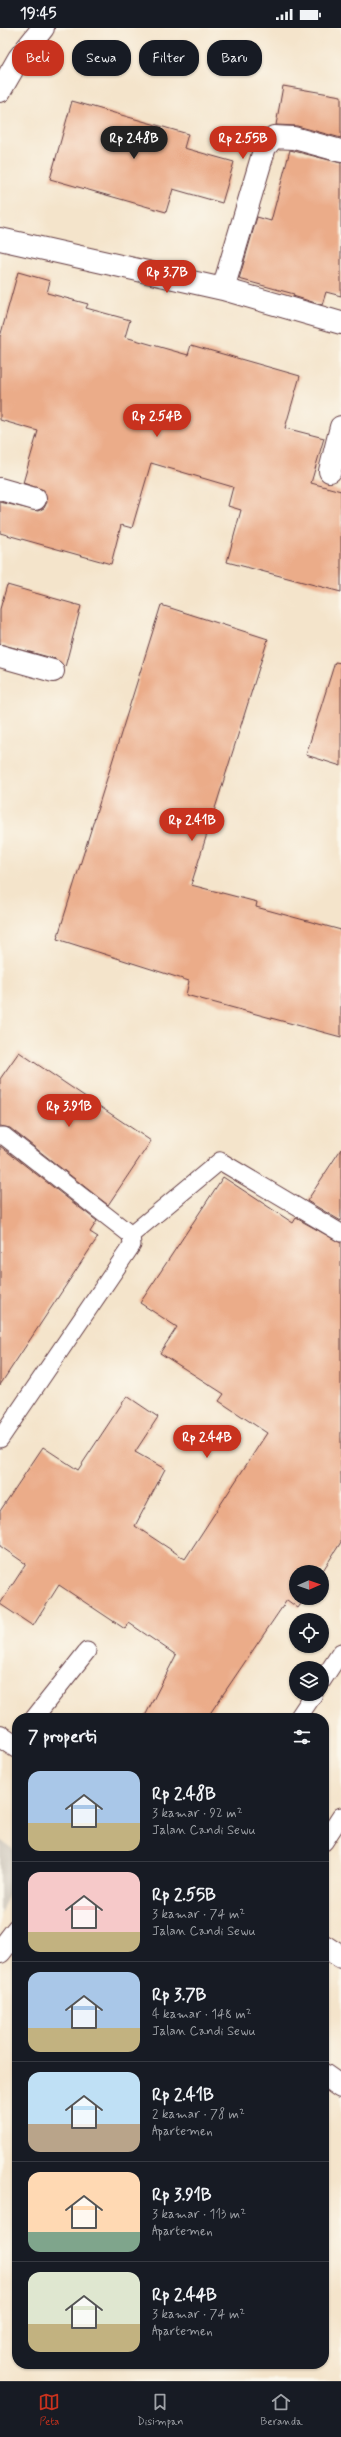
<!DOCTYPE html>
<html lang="id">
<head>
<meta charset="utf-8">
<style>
  body { margin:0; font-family:Mynerve,sans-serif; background:#242831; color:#f1f3f6; height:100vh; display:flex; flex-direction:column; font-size:15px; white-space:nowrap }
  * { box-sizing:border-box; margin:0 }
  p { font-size:13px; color:#9ea1a6 }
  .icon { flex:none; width:22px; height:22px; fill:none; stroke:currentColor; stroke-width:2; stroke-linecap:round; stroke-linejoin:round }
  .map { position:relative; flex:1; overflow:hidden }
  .side { position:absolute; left:12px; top:1685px; width:317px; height:656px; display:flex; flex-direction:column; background:#171b24; border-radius:16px; box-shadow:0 1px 3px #0004 }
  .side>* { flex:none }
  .guide { position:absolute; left:12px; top:12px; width:317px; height:36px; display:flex; gap:8px }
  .needle { width:26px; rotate:88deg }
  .fabs { position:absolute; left:289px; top:1537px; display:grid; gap:8px }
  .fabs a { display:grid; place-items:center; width:40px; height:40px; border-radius:50%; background:#171b24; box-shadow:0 1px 3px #0004; font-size:20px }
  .price { position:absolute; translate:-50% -34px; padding:0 9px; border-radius:14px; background:#c8321e; color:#fff; font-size:13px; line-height:26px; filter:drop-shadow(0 1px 2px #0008) }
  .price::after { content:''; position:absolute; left:50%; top:24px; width:12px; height:9px; margin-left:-6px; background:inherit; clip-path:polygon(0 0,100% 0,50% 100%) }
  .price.active { background:#222; color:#fff }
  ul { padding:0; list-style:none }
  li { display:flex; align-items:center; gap:12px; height:100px; padding:0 16px }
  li+li { border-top:1px solid #363941 }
  li span { display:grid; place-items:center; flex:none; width:112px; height:80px; border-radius:12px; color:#555 }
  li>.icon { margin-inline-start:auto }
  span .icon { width:48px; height:48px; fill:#fffc; stroke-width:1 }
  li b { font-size:17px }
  h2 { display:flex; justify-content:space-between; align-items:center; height:48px; padding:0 16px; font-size:17px }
  .chip { padding:0 14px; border-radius:16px; background:#171b24; box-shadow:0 1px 3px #0004; font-size:14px; line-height:36px }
  .chip.active { background:#c8321e; color:#fff }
  .status { display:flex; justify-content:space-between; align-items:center; height:28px; padding:0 20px; background:#171b24; direction:ltr }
  .status svg { height:11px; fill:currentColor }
  .dock { display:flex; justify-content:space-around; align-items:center; height:56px; border-top:1px solid #363941; background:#171b24; font-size:11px; color:#9ea1a6 }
  .dock a { display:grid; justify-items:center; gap:2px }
  .dock .active { color:#c8321e }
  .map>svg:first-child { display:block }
  .industrial { fill:#cac3b8 }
  .building { fill:#ebac89 }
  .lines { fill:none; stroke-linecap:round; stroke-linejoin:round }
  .lane-casing { stroke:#643d43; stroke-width:19 }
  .street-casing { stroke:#643d43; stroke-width:24 }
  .secondary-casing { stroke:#643d43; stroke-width:24 }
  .highway-casing { stroke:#643d43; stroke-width:24 }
  .lane { stroke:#fff; stroke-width:17 }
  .street { stroke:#fff; stroke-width:22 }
  .secondary { stroke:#fff; stroke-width:22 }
  .highway { stroke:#fff; stroke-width:22 }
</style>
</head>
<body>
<div class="status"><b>19:45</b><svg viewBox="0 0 49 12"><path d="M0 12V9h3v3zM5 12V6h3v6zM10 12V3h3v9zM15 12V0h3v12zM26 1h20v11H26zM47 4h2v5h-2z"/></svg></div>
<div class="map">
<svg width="341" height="2353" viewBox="0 0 341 2353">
  <rect width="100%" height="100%" fill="#fbf7ec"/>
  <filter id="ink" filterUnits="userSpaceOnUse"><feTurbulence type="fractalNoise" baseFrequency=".025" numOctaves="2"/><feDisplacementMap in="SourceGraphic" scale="8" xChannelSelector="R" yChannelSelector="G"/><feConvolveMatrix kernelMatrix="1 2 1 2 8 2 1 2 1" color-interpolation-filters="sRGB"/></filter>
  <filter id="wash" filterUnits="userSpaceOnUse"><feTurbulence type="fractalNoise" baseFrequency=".012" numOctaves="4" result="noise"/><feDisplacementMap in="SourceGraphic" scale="16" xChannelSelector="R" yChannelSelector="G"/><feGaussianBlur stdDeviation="0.9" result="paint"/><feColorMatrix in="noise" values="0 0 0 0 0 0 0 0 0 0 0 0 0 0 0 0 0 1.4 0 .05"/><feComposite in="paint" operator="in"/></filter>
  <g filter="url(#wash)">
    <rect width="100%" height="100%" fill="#f4e4cb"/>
    <path class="industrial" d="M0,1812L17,1824V1848L0,1886Z"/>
    <g id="blocks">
      <path class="building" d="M283,58L341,68V110L297,98L276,97Z
        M72,73L188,106L184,120L234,134L222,175L173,161L166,184L50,151Z
        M290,122L341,135V268L326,264L322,277L293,268L294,266L239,251L257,189L271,193Z
        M18,244L50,253L47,265L88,276L86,280L130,292L125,309L188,327L191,317L300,348L285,400L324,410L311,455L341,463V564L227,534L241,482L228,478L233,459L151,435L132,500L121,497L111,536L0,505V474L38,483L44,480L47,474L44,462L23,455L38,403L0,392V309Z
        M7,557L81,578L65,639L56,631L0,616V581Z
        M161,577L268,611L191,857L257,874L256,879L341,902V1009L186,967L189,953L57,911Z
        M335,634L341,635V738L306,727Z
        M19,1024L151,1113L108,1177L10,1100L0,1098V1051Z
        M0,1118L97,1193L90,1204L98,1209L0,1357Z
        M341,1121V1193L307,1173Z
        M223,1149L293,1195L296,1190L341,1215V1514L322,1544H296V1570H305L298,1580L287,1572L207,1690H144L176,1627L129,1595L125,1601L59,1557L33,1598L0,1576L26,1536L0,1518V1483L43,1419L78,1442L127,1368L158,1389L135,1424L165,1441L135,1498L185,1531L267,1405L219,1373L224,1366L160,1325L177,1299L140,1275Z"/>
    </g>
  </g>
  <g filter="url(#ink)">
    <use href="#blocks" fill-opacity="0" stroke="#643d43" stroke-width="1"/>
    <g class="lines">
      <g class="lane-casing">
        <path id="lane" d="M0,1108H4L131,1207L132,1217L0,1411
          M131,1207L220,1133L341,1205
          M322,1653L341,1624
          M34,1690L87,1623
          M298,1690L314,1666
          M324,1814L341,1788"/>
      </g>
      <g class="street-casing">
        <path id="street" d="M0,211L223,261L341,295
          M223,261L265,119L274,109L294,110L341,123
          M330,443L341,399
          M0,461L35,471
          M0,628L53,643
          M0,1924L17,1902
          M324,2047L341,2059"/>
      </g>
      <g class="secondary-casing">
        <path id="secondary" d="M0,63L19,30L43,0"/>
      </g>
      <g class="highway-casing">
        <path id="highway" d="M0,1708L17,1719
          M324,1918L341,1929"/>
      </g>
      <use href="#lane" class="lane"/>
      <use href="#street" class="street"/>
      <use href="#secondary" class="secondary"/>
      <use href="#highway" class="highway"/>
    </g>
  </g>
</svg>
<div class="fabs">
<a><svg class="needle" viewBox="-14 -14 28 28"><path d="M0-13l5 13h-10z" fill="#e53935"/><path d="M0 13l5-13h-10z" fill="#9ea1a6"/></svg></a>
<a><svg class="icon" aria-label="locate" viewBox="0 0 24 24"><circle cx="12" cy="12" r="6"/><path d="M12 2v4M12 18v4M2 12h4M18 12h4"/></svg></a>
<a><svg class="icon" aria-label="layers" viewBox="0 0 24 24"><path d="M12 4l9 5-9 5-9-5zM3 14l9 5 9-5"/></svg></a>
</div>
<b class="price active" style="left:134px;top:132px">Rp 2.48B</b>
<b class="price" style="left:243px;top:132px">Rp 2.55B</b>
<b class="price" style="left:167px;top:266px">Rp 3.7B</b>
<b class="price" style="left:157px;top:410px">Rp 2.54B</b>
<b class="price" style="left:192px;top:814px">Rp 2.41B</b>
<b class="price" style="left:69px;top:1100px">Rp 3.91B</b>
<b class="price" style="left:207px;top:1431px">Rp 2.44B</b>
<div class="guide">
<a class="chip active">Beli</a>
<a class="chip">Sewa</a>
<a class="chip">Filter</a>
<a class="chip">Baru</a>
</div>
<section class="side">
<h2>7 properti<svg class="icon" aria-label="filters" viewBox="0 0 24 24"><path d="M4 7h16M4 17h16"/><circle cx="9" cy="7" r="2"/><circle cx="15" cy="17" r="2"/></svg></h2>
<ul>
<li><span style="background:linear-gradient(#a9c7e8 65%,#c2b280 0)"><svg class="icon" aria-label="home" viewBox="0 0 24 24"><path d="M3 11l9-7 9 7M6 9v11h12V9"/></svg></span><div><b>Rp 2.48B</b><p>3 kamar · 92 m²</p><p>Jalan Candi Sewu</p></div></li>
<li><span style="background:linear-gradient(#f6c9c9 75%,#c2b280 0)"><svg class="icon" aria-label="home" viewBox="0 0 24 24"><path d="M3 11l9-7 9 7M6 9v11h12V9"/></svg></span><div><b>Rp 2.55B</b><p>3 kamar · 74 m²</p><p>Jalan Candi Sewu</p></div></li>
<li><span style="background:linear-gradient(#a9c7e8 70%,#c2b280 0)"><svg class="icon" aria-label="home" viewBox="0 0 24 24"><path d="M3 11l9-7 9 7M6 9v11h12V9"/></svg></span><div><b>Rp 3.7B</b><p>4 kamar · 148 m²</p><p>Jalan Candi Sewu</p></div></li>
<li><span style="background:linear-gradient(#bfe0f5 65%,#b9a48a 0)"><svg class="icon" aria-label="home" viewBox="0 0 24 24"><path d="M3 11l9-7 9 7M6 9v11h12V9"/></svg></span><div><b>Rp 2.41B</b><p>2 kamar · 78 m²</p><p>Apartemen</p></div></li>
<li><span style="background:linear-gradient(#ffd9b3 75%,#7fa58c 0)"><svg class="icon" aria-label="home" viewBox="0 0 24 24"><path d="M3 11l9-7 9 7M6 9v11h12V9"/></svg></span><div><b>Rp 3.91B</b><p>3 kamar · 113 m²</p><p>Apartemen</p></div></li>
<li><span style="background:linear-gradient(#dfe7d0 65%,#c2b280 0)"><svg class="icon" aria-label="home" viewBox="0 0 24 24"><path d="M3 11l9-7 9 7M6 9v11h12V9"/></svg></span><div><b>Rp 2.44B</b><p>3 kamar · 74 m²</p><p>Apartemen</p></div></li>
</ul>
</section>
</div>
<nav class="dock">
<a class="active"><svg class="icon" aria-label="map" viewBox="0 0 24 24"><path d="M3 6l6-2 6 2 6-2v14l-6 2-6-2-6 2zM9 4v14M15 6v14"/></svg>Peta</a>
<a><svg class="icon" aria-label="saved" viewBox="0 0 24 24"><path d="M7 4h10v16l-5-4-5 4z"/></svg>Disimpan</a>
<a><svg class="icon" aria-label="home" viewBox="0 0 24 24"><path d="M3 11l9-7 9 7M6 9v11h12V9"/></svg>Beranda</a>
</nav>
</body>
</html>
